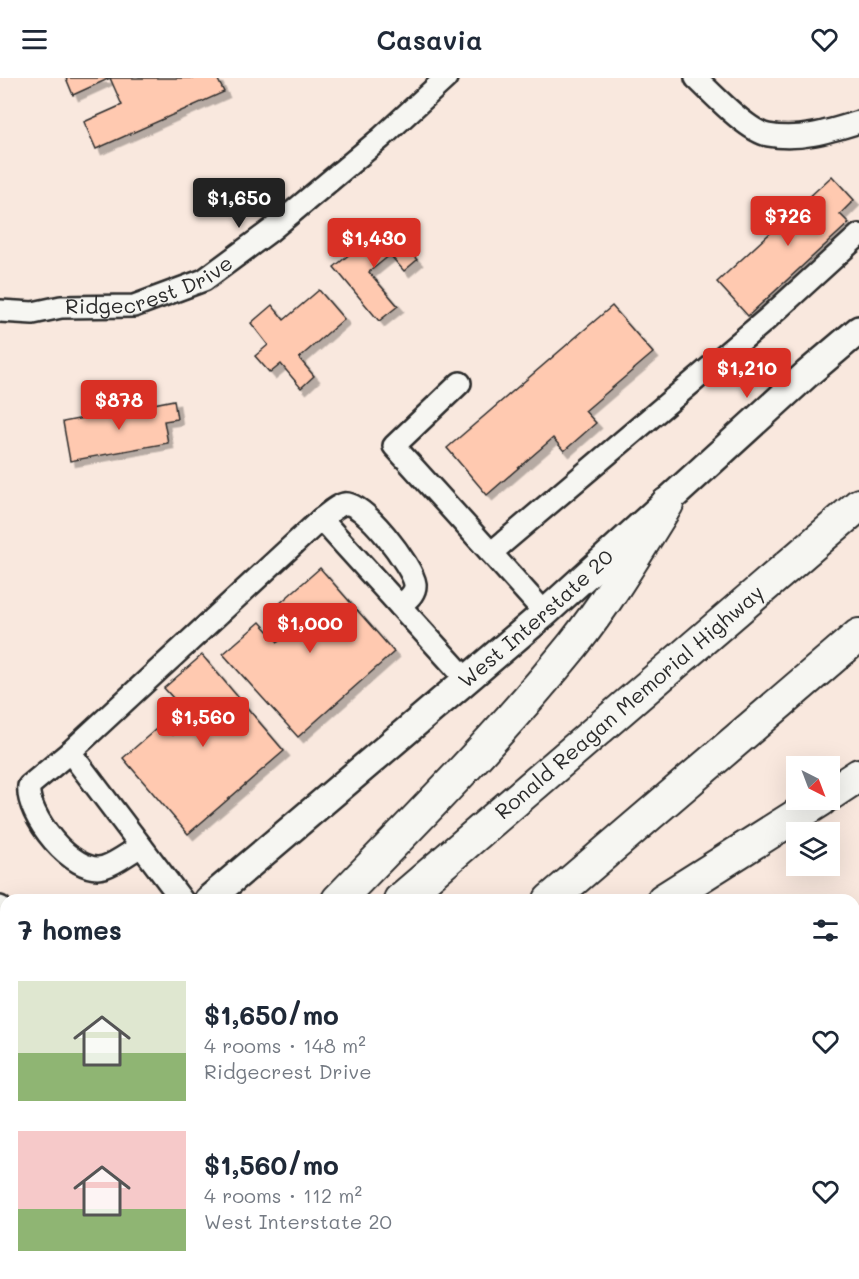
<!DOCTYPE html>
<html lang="en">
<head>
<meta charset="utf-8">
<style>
  body { margin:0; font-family:Mali,sans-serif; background:#f2f2f3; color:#1f2937; height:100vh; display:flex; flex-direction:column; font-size:22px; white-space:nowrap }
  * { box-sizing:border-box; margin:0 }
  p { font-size:20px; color:#747a83 }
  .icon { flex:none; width:33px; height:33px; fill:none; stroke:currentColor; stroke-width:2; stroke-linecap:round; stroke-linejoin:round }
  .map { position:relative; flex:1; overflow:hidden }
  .sheet { position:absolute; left:0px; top:816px; width:860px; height:386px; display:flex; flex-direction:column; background:#fff; border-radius:18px 18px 0 0; box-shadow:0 6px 24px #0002 }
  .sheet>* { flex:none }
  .needle { width:39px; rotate:138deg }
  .controls { position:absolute; left:786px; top:678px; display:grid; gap:12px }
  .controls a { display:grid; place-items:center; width:54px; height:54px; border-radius:0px; background:#fff; box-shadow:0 6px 24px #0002; font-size:30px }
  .price { position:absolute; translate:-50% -51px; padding:0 14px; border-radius:6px; background:#d93025; color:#fff; font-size:20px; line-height:39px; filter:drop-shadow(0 2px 3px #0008) }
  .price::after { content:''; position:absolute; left:50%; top:36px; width:18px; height:14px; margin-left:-9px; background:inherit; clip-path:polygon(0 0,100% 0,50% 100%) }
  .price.current { background:#222; color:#fff }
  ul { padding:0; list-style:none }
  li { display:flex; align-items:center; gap:18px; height:150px; padding:0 18px }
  li span { display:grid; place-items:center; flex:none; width:168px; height:120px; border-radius:0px; color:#555 }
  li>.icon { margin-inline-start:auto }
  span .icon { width:72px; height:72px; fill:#fffc; stroke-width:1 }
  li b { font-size:26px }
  h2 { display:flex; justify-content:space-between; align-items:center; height:72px; padding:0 18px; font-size:26px }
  header { display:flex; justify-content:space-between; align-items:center; height:78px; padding:0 18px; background:#fff; font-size:27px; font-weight:600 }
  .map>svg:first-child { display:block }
  .building { fill:#ffc9b0; stroke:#2b2b2b; stroke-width:1.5; filter:url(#shadow) }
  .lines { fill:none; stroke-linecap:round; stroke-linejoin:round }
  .minor-casing { stroke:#2b2b2b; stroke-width:26 }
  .major-casing { stroke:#2b2b2b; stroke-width:32 }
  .highway-casing { stroke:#2b2b2b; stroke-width:36 }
  .minor { stroke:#f6f6f2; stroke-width:21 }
  .major { stroke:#f6f6f2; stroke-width:27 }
  .highway { stroke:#f6f6f2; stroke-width:32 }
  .labels { text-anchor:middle; stroke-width:5; stroke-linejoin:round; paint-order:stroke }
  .street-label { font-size:21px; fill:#2b2b2b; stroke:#f6f6f2 }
</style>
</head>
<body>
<header><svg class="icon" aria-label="menu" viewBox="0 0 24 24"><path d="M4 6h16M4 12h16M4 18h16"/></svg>Casavia<svg class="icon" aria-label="heart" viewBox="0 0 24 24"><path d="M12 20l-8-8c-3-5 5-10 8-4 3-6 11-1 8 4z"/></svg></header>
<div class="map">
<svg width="859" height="1201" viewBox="0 0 859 1201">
  <defs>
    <filter id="shadow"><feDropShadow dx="5.5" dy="5.5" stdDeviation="0" flood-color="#0004"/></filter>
  </defs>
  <rect width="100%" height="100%" fill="#f9e8de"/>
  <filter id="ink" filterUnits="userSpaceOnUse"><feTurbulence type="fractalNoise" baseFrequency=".0167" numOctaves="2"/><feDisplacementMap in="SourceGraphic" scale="12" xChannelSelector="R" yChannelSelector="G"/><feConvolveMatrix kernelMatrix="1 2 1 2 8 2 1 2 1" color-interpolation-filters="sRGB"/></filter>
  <g filter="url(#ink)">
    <path class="building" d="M66,0H217L224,14L96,71L84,44L122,27L110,0L73,17Z
      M832,98L854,122L840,136L849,145L748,238L717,204Z
      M386,146L417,182L404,193L390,177L369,194L398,228L379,243L334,189Z
      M319,212L344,241L299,280L314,298L301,310L281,286L270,295L255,278L268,267L251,245L272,227L284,242Z
      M612,228L653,275L585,333L596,345L564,373L553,360L487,417L447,370Z
      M174,322L177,341L164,343L168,365L70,383L63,344Z
      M320,490L394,574L298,659L223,576L260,544L278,564L297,548L278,527Z
      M202,577L284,673L188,756L123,680L163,645L173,657L192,641L164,610Z
      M854,845L859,851V885L854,890Z
      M859,1026V1068L854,1069V1027Z
      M859,1162V1201H835L833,1196H854V1165Z
      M454,1196H487L480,1201H459Z
      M644,1196H688L692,1201H638Z"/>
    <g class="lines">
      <g class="minor-casing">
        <g id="minor">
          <path d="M696,0C712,15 747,53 768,57C799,63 830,53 859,44"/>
          <path id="s1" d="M0,233L33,235L61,229L134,228L204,202L270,153L381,60L446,0"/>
          <path d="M460,305L394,368L491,475"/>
          <path d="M321,441C327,437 336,428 344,426C362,421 413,489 415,506C416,516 406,522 400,528"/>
          <path d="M545,535L491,475L767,241L859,157"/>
          <path d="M70,674L29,708C25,736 73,798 104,789C117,785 130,774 141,768"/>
          <path d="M182,822L70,674L321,441L467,602"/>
          <path d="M0,829L6,838"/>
          <path d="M0,890L6,884"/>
          <path d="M854,993L859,991"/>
          <path d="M570,1201L576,1196"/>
        </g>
      </g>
      <g class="major-casing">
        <g id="major">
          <path id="s2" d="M208,822L545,535L807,296L859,252"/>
          <path d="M0,1013L6,1007"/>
        </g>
      </g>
      <g class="highway-casing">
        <g id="highway">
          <path d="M830,716L859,697"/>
          <path d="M338,822C418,740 501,656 573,567C608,523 637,474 667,426"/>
          <path id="s3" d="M400,822L859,427"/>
          <path d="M550,822L859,557"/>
          <path d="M663,822L821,722"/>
          <path d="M0,1149L6,1142"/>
          <path d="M0,1184L6,1179"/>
          <path d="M131,1201L137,1196"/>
          <path d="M171,1201L177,1196"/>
        </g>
      </g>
      <use href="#minor" class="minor"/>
      <use href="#major" class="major"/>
      <use href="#highway" class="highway"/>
    </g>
  </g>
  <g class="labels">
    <g class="street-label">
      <text dy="7" stroke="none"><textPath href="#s1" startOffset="154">Ridgecrest Drive</textPath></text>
      <text dy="7" stroke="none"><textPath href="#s2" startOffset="432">West Interstate 20</textPath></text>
      <text dy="7" stroke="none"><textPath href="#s3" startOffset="303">Ronald Reagan Memorial Highway</textPath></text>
    </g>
  </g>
</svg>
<div class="controls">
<a><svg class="needle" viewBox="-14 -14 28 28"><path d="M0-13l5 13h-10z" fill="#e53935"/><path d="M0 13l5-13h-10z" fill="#747a83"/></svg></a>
<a><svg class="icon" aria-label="layers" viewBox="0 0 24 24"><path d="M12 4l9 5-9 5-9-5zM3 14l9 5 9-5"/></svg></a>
</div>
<b class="price current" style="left:239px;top:151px">$1,650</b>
<b class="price" style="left:788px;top:169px">$726</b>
<b class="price" style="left:374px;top:191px">$1,430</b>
<b class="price" style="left:747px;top:321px">$1,210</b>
<b class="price" style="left:119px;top:353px">$878</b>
<b class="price" style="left:310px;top:576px">$1,000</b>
<b class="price" style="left:203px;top:670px">$1,560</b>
<section class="sheet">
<h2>7 homes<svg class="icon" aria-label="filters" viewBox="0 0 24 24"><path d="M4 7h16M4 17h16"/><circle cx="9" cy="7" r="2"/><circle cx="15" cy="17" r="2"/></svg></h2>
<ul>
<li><span style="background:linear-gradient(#dfe7d0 60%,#8fb573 0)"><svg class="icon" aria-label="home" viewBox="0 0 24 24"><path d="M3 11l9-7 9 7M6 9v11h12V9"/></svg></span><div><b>$1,650/mo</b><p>4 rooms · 148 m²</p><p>Ridgecrest Drive</p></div><svg class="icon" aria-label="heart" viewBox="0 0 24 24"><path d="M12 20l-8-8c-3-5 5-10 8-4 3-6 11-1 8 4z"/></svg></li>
<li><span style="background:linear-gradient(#f6c9c9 65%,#8fb573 0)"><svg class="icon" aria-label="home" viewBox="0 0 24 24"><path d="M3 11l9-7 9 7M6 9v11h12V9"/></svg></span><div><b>$1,560/mo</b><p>4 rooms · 112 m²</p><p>West Interstate 20</p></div><svg class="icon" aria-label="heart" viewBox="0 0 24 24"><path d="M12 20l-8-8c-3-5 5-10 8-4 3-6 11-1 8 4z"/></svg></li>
</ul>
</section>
</div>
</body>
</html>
